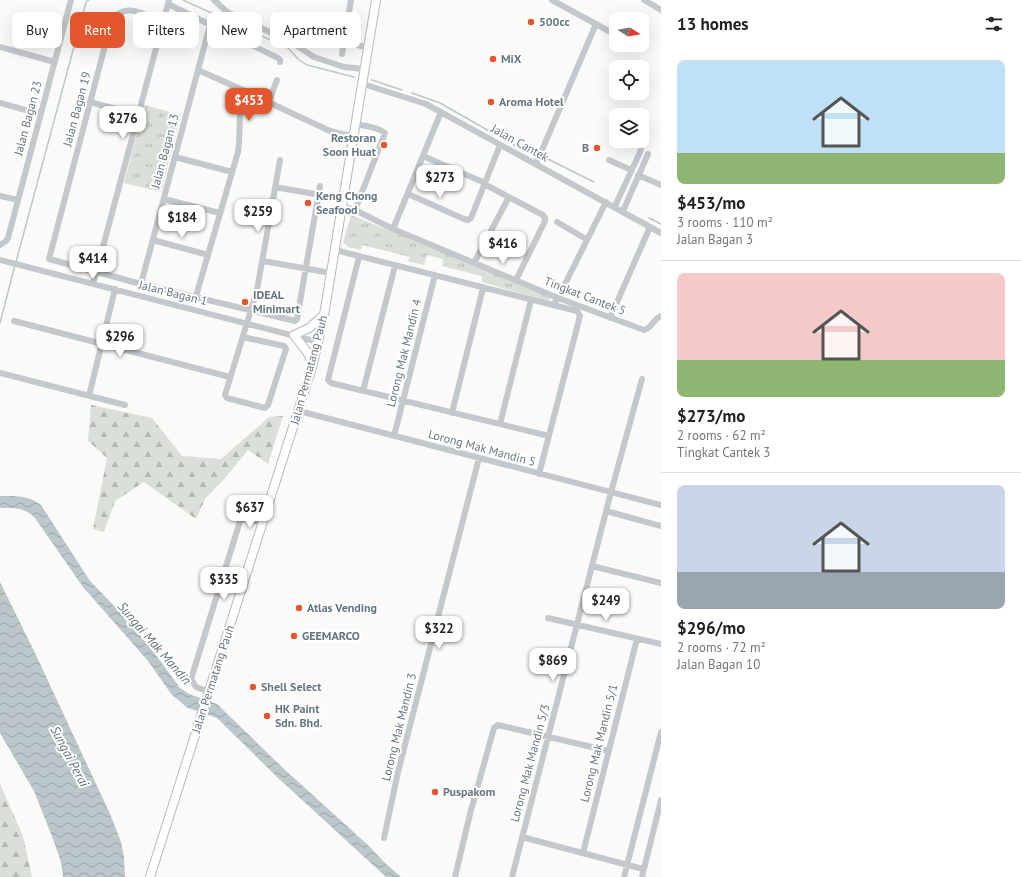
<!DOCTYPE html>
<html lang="en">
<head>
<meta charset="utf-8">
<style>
  body { margin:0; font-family:"PT Sans",sans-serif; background:#f6f6f6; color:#202124; height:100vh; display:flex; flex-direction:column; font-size:15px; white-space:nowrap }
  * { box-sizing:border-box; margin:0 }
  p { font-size:13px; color:#757577 }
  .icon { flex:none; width:22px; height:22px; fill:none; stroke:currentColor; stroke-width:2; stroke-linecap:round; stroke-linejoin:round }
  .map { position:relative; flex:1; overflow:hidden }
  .panel { display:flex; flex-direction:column; background:#fff; width:360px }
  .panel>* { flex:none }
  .hud { position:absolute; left:12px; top:12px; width:380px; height:36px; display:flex; gap:8px }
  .needle { width:26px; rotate:101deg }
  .buttons { position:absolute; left:609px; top:12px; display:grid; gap:8px }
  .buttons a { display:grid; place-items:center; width:40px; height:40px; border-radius:8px; background:#fff; box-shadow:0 4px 16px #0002; font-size:20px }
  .price { position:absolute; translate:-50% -34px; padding:0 9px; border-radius:8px; background:#fff; color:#222; font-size:13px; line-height:26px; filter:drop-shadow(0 1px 2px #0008) }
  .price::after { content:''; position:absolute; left:50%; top:24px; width:12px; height:9px; margin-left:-6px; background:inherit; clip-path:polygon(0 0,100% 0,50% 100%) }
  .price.active { background:#e4572e; color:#fff }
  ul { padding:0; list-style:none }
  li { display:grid; align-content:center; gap:8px; height:212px; padding:0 16px }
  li+li { border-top:1px solid #e0e0e0 }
  li span { display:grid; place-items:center; height:124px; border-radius:8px; color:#555 }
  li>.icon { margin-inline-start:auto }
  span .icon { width:72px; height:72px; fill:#fffc; stroke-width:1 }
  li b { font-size:17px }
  h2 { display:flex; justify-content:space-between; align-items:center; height:48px; padding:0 16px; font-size:17px }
  .chip { padding:0 14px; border-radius:8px; background:#fff; box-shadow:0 4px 16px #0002; font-size:14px; line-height:36px }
  .chip.active { background:#e4572e; color:#fff }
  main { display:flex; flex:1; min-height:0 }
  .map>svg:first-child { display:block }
  .forest { fill:url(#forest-firs) }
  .park { fill:url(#park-tufts) }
  .water { fill:url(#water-waves) }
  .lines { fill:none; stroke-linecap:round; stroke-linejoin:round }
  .stream { stroke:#bbc7cb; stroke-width:1.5 }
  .major-casing { stroke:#b5babe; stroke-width:10 }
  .minor { stroke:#c3c8cc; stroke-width:6 }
  .major { stroke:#fff; stroke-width:8 }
  .poi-dot { fill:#e4572e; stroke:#fff; stroke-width:1.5 }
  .labels { text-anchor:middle; stroke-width:4; stroke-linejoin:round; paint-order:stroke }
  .poi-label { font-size:12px; font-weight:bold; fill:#657683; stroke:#fff; text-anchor:start }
  .street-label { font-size:12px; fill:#657683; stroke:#fff }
  .water-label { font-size:13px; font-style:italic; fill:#60757c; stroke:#fff }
</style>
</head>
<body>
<main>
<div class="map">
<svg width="661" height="877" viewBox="0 0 661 877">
  <defs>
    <pattern id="forest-firs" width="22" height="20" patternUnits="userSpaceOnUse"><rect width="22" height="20" fill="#dadfd7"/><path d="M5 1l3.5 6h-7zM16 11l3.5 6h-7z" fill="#b4b9b4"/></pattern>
    <pattern id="park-tufts" width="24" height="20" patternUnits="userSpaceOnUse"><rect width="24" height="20" fill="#dadfd7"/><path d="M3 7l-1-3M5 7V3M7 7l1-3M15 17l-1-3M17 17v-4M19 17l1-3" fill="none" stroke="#b4b9b4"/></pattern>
    <pattern id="water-waves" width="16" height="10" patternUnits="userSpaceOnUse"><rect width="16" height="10" fill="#bbc7cb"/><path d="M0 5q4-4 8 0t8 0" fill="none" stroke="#9ca6aa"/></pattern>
  </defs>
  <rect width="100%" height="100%" fill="#fafaf8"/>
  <path class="forest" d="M91,405L152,418L182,456L221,459L269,417L283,416L268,464L248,450L225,478L205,499L196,519L144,482L115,501L104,532L93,529L107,458L88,441Z
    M0,784L23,836L32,877H0Z"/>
  <path class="park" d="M144,105L181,115L161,192L124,183Z
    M351,215L552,297L548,301L482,282V276L442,266L443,259L427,255L424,265L408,261L410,257L362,245L361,250L348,247L343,242Z"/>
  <path class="water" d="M0,496C16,496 28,495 41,505L90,581L120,612L153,651L180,688L189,694L217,704L284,769L369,846L384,862L401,877H386L277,777L217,718L188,708L172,695L148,661L83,587L35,518C25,507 14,508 0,508Z
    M0,582L36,655L111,816L121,842L124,857L125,877H63L61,862L53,839L34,791L0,733Z"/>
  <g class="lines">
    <path class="stream" d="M183,0L288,48L298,59L307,65L354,77
      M372,80L402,90
      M412,93L440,103L528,153L538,155
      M542,156L594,182
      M649,218L661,224
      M16,262L86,2L89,0
      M0,323L15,265"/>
    <g class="major-casing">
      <path id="major" d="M313,364L307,352L294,335L309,328L324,315
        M150,877L313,364L324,315L376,0"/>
    </g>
    <path class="minor" d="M214,0L227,12L291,42L314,57L344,67L365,69
      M552,0L616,35
      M644,0L661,10
      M168,4L278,58L280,60V62
      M163,23C145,16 128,1 112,19L49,259L141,284L295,321L297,319L320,186
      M344,41L368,48
      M0,47L55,62
      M342,54L351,0
      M198,70L263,99
      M277,80L269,101L270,103L330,131L354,137
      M363,84L426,104L661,233
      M90,102L138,115
      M0,103L40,114
      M423,156L485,183
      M175,157L232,172
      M609,160L631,170
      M536,164L596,24
      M638,175L661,185
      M484,184L543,215L545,218V221L516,280
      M275,187L343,199
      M408,194L464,219L468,220L471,218L500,145
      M0,196L18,200
      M164,199L220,213
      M342,206L355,210L393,229L558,298L644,330C652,328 653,319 661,316
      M615,206L641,150
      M355,210L385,133C378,127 365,126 356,124
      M623,211L648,154
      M557,222L586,239
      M393,229L441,112
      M153,240L208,255
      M0,245L6,241L8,238L71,0
      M335,250L577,311L580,316L539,474
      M359,257L328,380L331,383L549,436
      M0,260L318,342
      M263,261L331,273
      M474,263L509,197
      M93,284L169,0
      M141,284L210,25
      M196,296L238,152L239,144L241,90
      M553,305L558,298L606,202
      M610,318L650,227
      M14,321L230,377
      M243,337L284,346L286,349L268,405L265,408L227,398L225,395L257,290L280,160
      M0,373L125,405
      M363,391L395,266
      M89,396L115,289
      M299,411L661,505
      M452,413L483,288
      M500,424L531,300
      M394,436L435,275
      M606,511L661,526
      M592,566L661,583
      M548,618L661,644
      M209,692L196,687L191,679L241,518L263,523
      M522,837L643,869
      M384,838L398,772L479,458
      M583,853L637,639
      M455,877L470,814L494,728L498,725L609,751
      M512,877L611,492L642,379
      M624,877L661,732
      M642,877L661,800"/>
    <use href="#major" class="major"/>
  </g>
  <g class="poi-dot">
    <circle cx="531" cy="22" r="4"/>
    <circle cx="493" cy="59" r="4"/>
    <circle cx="491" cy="102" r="4"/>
    <circle cx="384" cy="145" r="4"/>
    <circle cx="597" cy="148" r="4"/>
    <circle cx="308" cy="203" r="4"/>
    <circle cx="245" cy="302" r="4"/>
    <circle cx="299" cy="608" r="4"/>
    <circle cx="294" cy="636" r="4"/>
    <circle cx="253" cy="687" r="4"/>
    <circle cx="267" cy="716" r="4"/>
    <circle cx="435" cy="792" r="4"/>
  </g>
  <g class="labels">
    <g class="poi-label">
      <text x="539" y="26">500cc</text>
      <text x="501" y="63">MiX</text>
      <text x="499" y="106">Aroma Hotel</text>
      <text x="376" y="142" text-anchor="end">Restoran<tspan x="376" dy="14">Soon Huat</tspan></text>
      <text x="589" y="152" text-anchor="end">B</text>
      <text x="316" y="200">Keng Chong<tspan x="316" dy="14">Seafood</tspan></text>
      <text x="253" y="299">IDEAL<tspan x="253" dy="14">Minimart</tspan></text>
      <text x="307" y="612">Atlas Vending</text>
      <text x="302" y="640">GEEMARCO</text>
      <text x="261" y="691">Shell Select</text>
      <text x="275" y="713">HK Paint<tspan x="275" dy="14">Sdn. Bhd.</tspan></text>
      <text x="443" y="796">Puspakom</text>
    </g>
    <g class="street-label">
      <text transform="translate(77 109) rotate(-75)" y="4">Jalan Bagan 19</text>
      <text transform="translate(28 118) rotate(-75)" y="4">Jalan Bagan 23</text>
      <text transform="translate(520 143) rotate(29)" y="4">Jalan Cantek</text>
      <text transform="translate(165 151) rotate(-75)" y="4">Jalan Bagan 13</text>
      <text transform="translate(173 293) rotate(14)" y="4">Jalan Bagan 1</text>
      <text transform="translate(585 296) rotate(21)" y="4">Tingkat Cantek 5</text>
      <text transform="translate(404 353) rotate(-76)" y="4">Lorong Mak Mandin 4</text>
      <text transform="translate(309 370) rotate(-75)" y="4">Jalan Permatang Pauh</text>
      <text transform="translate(482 448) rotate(15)" y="4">Lorong Mak Mandin 5</text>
      <text transform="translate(213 679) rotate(-72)" y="4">Jalan Permatang Pauh</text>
      <text transform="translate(399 727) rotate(-76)" y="4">Lorong Mak Mandin 3</text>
      <text transform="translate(599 743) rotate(-76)" y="4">Lorong Mak Mandin 5/1</text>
      <text transform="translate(530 763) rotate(-75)" y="4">Lorong Mak Mandin 5/3</text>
    </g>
    <g class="water-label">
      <text transform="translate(155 643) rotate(49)" y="5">Sungai Mak Mandin</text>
      <text transform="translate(70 756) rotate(62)" y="5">Sungai Perai</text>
    </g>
  </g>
</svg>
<div class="buttons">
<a><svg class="needle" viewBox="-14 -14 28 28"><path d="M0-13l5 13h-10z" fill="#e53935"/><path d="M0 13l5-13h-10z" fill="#757577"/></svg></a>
<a><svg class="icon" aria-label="locate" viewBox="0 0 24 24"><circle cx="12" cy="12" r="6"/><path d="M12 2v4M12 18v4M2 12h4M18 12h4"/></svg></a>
<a><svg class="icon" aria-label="layers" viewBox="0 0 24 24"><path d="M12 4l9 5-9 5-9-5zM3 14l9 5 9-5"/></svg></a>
</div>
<b class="price active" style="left:249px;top:122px">$453</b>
<b class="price" style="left:123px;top:140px">$276</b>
<b class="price" style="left:440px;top:199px">$273</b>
<b class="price" style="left:258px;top:233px">$259</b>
<b class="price" style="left:182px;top:239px">$184</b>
<b class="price" style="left:503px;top:265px">$416</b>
<b class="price" style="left:93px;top:280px">$414</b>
<b class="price" style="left:120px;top:358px">$296</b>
<b class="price" style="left:250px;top:529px">$637</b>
<b class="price" style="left:224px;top:601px">$335</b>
<b class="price" style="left:606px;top:622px">$249</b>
<b class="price" style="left:439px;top:650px">$322</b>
<b class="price" style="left:553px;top:682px">$869</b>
<div class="hud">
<a class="chip">Buy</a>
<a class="chip active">Rent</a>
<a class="chip">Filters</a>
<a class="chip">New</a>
<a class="chip">Apartment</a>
</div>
</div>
<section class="panel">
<h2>13 homes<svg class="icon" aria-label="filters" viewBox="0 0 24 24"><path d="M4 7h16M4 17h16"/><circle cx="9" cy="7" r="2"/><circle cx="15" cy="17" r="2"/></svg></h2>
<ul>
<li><span style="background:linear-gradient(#bfe0f5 75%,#8fb573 0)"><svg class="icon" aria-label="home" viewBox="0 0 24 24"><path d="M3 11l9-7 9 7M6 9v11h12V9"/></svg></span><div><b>$453/mo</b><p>3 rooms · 110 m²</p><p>Jalan Bagan 3</p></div></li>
<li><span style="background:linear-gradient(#f6c9c9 70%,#8fb573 0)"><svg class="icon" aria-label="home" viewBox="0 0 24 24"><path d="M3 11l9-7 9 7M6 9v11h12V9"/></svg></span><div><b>$273/mo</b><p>2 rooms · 62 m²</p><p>Tingkat Cantek 3</p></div></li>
<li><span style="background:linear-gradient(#c9d6e8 70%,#9aa5b1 0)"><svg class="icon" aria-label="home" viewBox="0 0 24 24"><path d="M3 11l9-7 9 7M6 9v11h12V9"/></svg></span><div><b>$296/mo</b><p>2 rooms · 72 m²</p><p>Jalan Bagan 10</p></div></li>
</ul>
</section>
</main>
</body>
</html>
